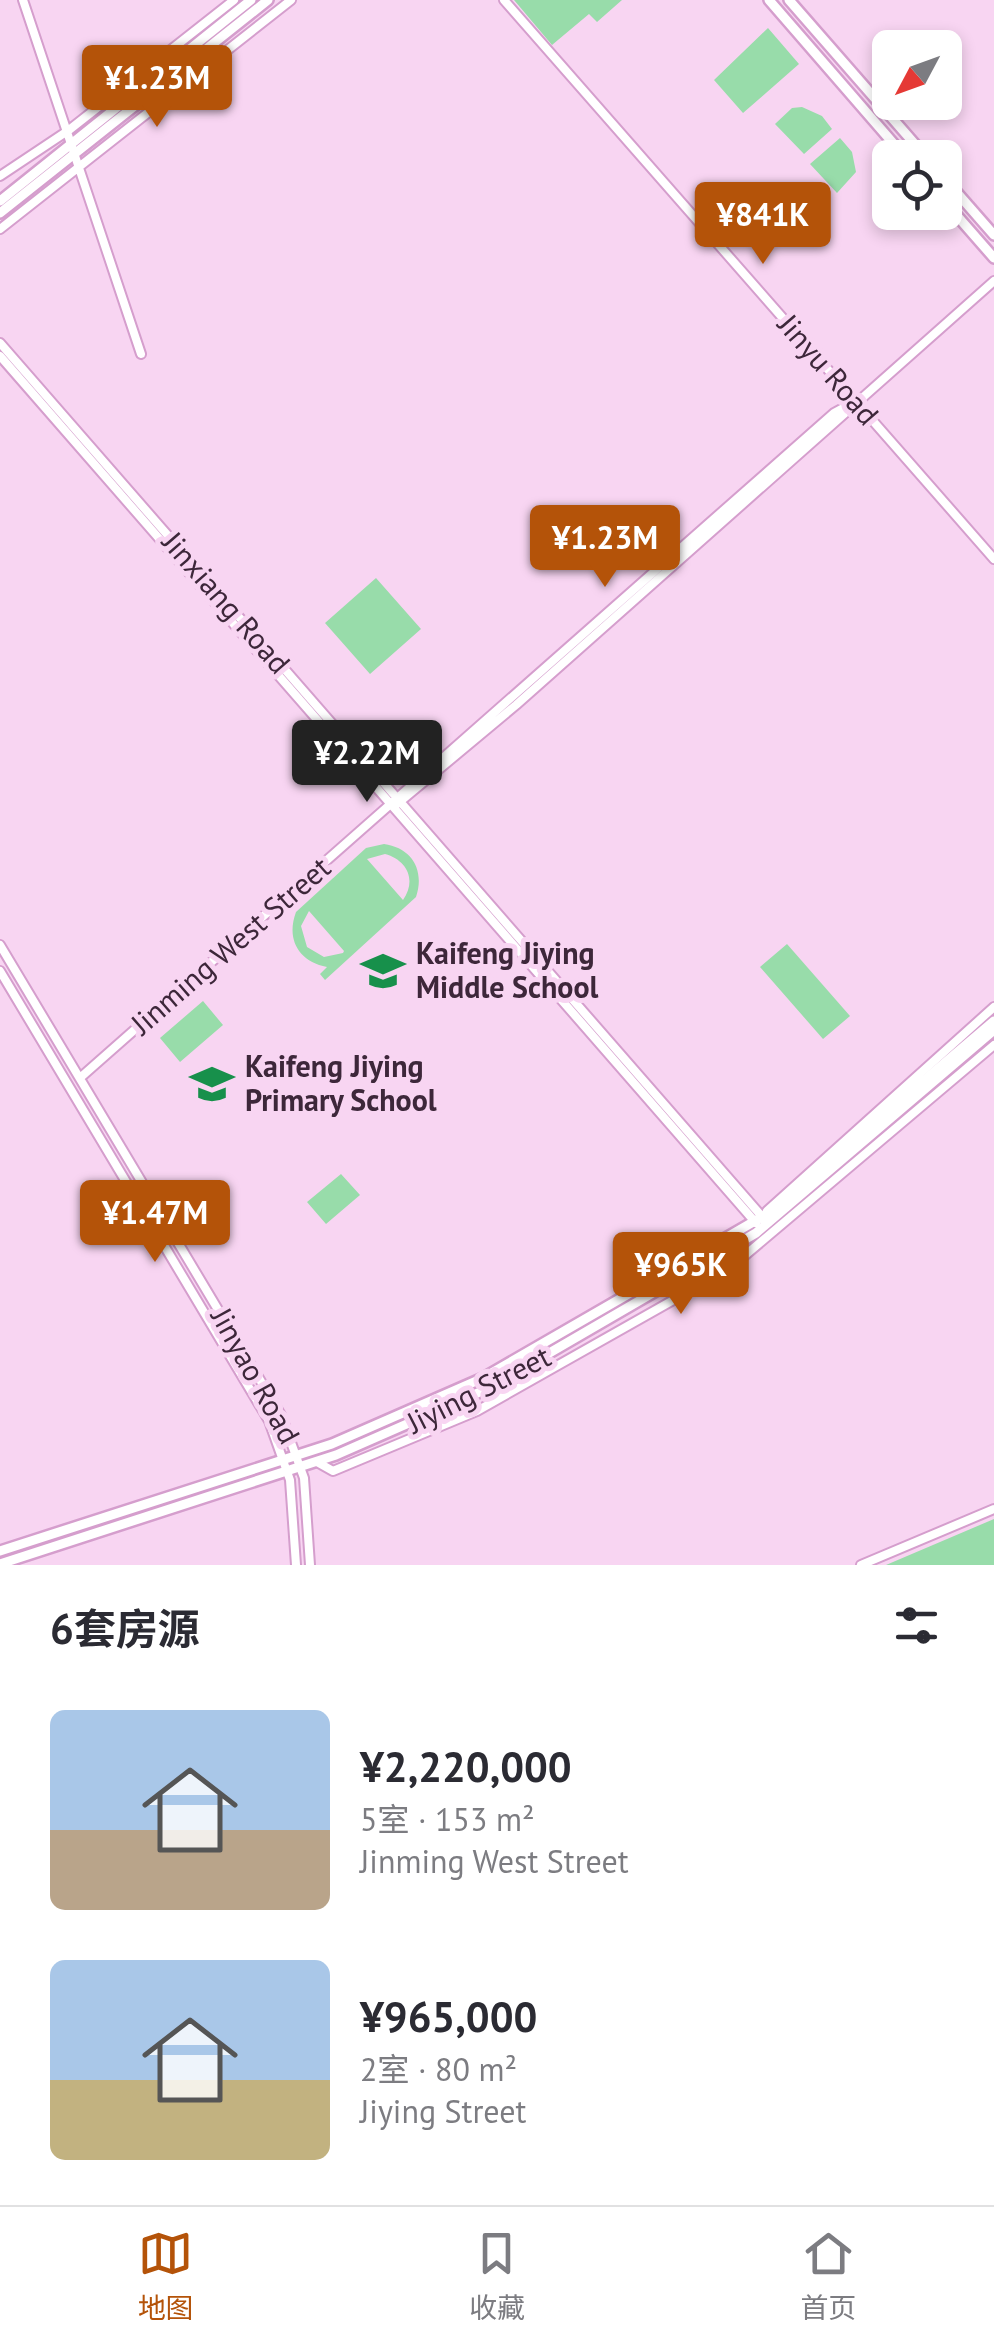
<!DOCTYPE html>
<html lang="zh">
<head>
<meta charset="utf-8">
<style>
  body { margin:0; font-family:"PT Sans","Noto Sans SC",sans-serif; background:#f7f7f7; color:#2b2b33; height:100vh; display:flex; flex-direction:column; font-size:38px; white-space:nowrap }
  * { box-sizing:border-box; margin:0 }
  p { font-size:32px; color:#7c7c81 }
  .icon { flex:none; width:55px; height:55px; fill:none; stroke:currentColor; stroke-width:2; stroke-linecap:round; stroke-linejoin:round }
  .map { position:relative; height:1565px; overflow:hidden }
  .details { display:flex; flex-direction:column; background:#fff; flex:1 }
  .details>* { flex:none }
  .needle { width:65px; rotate:229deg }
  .fabs { position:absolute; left:872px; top:30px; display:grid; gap:20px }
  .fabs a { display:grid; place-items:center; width:90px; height:90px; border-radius:15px; background:#fff; box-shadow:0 5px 15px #0003; font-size:50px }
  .price { position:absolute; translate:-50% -85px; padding:0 22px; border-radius:10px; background:#b45309; color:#fff; font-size:32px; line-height:65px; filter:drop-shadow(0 2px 5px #0008) }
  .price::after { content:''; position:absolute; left:50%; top:60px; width:30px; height:22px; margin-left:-15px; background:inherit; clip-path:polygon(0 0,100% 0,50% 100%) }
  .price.current { background:#222; color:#fff }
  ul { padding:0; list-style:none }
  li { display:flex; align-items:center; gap:30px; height:250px; padding:0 50px }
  li span { display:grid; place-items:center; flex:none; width:280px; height:200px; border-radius:15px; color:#555 }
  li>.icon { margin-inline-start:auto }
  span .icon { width:120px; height:120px; fill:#fffc; stroke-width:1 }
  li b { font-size:42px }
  h2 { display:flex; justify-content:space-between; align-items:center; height:120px; padding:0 50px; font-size:42px }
  .menu { display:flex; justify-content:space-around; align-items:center; height:140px; border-top:2px solid #e1e1e2; background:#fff; font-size:28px; color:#7c7c81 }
  .menu a { display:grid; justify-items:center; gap:5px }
  .menu .current { color:#b45309 }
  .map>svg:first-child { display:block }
  .green { fill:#98dcaa; fill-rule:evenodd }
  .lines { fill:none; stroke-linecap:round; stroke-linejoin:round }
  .minor-casing { stroke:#d59ecd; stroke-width:12 }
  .major-casing { stroke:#d59ecd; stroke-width:14 }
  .minor { stroke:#fff; stroke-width:8 }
  .major { stroke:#fff; stroke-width:9 }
  .labels { text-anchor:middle; stroke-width:10; stroke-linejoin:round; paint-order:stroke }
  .street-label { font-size:30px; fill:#3d273a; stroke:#f8d5f2 }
  .poi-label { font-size:30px; font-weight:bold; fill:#3d273a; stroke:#f8d5f2; text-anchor:start }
</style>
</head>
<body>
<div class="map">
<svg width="994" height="1565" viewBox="0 0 994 1565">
  <rect width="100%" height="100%" fill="#f8d5f2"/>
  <path class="green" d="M514,0H622L597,22L589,14L552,45Z
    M768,28L799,64L743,113L714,80Z
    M802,107L822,116L832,129L804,154L775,124L792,108Z
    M840,138L852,152L856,172L837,193L810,164Z
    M376,578L421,629L370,674L325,623Z
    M384,844C412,848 425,870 416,897L325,980L320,974L327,967C298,961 286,939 296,912L366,848ZM385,854C407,860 417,880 403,900L367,859ZM309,911L344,951L343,953L324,957L307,947L301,926Z
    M787,944L850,1016L823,1039L760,967Z
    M203,1001L223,1025L180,1062L160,1038Z
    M341,1174L360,1195L326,1224L307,1202Z
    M994,1519V1565H886Z"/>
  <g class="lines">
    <g class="minor-casing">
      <path id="minor" d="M23,0L141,354
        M504,0L994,559
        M0,176L69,130L234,0
        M0,229L291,0
        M0,343L765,1220
        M0,356L756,1223
        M396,805L516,705L994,281
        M0,945L281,1415L304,1478L310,1565
        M0,971L269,1421L290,1480L296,1565
        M81,1077L834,413L856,401
        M767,1211L994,1007
        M317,1462L333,1471L477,1411L730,1268L994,1045
        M861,1565L994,1509"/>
    </g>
    <g class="major-casing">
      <path id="major" d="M769,0L906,158
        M789,0L927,158
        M945,179L994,235
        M0,201L251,0
        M945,202L994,258
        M0,213L268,0
        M0,1551L332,1444L483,1378L767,1214L994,1021
        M0,1564L336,1455L489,1388L756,1233L994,1030"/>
    </g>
    <use href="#minor" class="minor"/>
    <use href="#major" class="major"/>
  </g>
  <defs>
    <g id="school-bare" transform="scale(3.45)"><path d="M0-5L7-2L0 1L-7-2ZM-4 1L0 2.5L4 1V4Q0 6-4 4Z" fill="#17904b" stroke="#f8d5f2" stroke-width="2.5" paint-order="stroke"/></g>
  </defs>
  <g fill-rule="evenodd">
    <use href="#school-bare" x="383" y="971"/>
    <use href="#school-bare" x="212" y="1084"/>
  </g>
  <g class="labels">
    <g class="street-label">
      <text transform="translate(828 370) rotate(49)" y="10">Jinyu Road</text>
      <text transform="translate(226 603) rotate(49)" y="10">Jinxiang Road</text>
      <text transform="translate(231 946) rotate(-41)" y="10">Jinming West Street</text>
      <text transform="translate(255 1376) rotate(61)" y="10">Jinyao Road</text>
      <text transform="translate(479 1390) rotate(-27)" y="10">Jiying Street</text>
    </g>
    <g class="poi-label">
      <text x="416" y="964">Kaifeng Jiying<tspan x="416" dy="34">Middle School</tspan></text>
      <text x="245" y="1077">Kaifeng Jiying<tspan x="245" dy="34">Primary School</tspan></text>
    </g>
  </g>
</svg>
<div class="fabs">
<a><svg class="needle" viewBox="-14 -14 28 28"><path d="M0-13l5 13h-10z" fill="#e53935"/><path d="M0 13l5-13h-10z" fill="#7c7c81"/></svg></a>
<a><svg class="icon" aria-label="locate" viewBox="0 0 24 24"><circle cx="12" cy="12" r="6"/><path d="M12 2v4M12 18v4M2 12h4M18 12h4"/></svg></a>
</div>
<b class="price" style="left:157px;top:130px">¥1.23M</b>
<b class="price" style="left:763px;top:267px">¥841K</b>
<b class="price" style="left:605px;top:590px">¥1.23M</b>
<b class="price current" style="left:367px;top:805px">¥2.22M</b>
<b class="price" style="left:155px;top:1265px">¥1.47M</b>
<b class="price" style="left:681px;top:1317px">¥965K</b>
</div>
<section class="details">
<h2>6套房源<svg class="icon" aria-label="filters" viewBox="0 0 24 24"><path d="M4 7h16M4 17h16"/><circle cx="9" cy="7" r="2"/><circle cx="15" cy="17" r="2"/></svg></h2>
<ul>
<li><span style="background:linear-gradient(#a9c7e8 60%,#b9a48a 0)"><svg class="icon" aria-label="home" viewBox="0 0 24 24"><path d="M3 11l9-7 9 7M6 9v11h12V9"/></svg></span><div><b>¥2,220,000</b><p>5室 · 153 m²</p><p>Jinming West Street</p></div></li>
<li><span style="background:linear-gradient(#a9c7e8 60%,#c2b280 0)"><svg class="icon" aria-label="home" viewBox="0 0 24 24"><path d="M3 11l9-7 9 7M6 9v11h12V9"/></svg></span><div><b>¥965,000</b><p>2室 · 80 m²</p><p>Jiying Street</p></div></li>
</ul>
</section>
<nav class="menu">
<a class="current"><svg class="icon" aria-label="map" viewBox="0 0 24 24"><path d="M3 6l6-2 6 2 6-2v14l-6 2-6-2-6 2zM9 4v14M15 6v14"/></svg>地图</a>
<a><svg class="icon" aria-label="saved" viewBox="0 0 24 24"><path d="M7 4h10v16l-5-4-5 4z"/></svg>收藏</a>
<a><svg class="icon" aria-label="home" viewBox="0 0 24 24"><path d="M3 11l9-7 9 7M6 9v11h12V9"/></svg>首页</a>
</nav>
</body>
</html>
